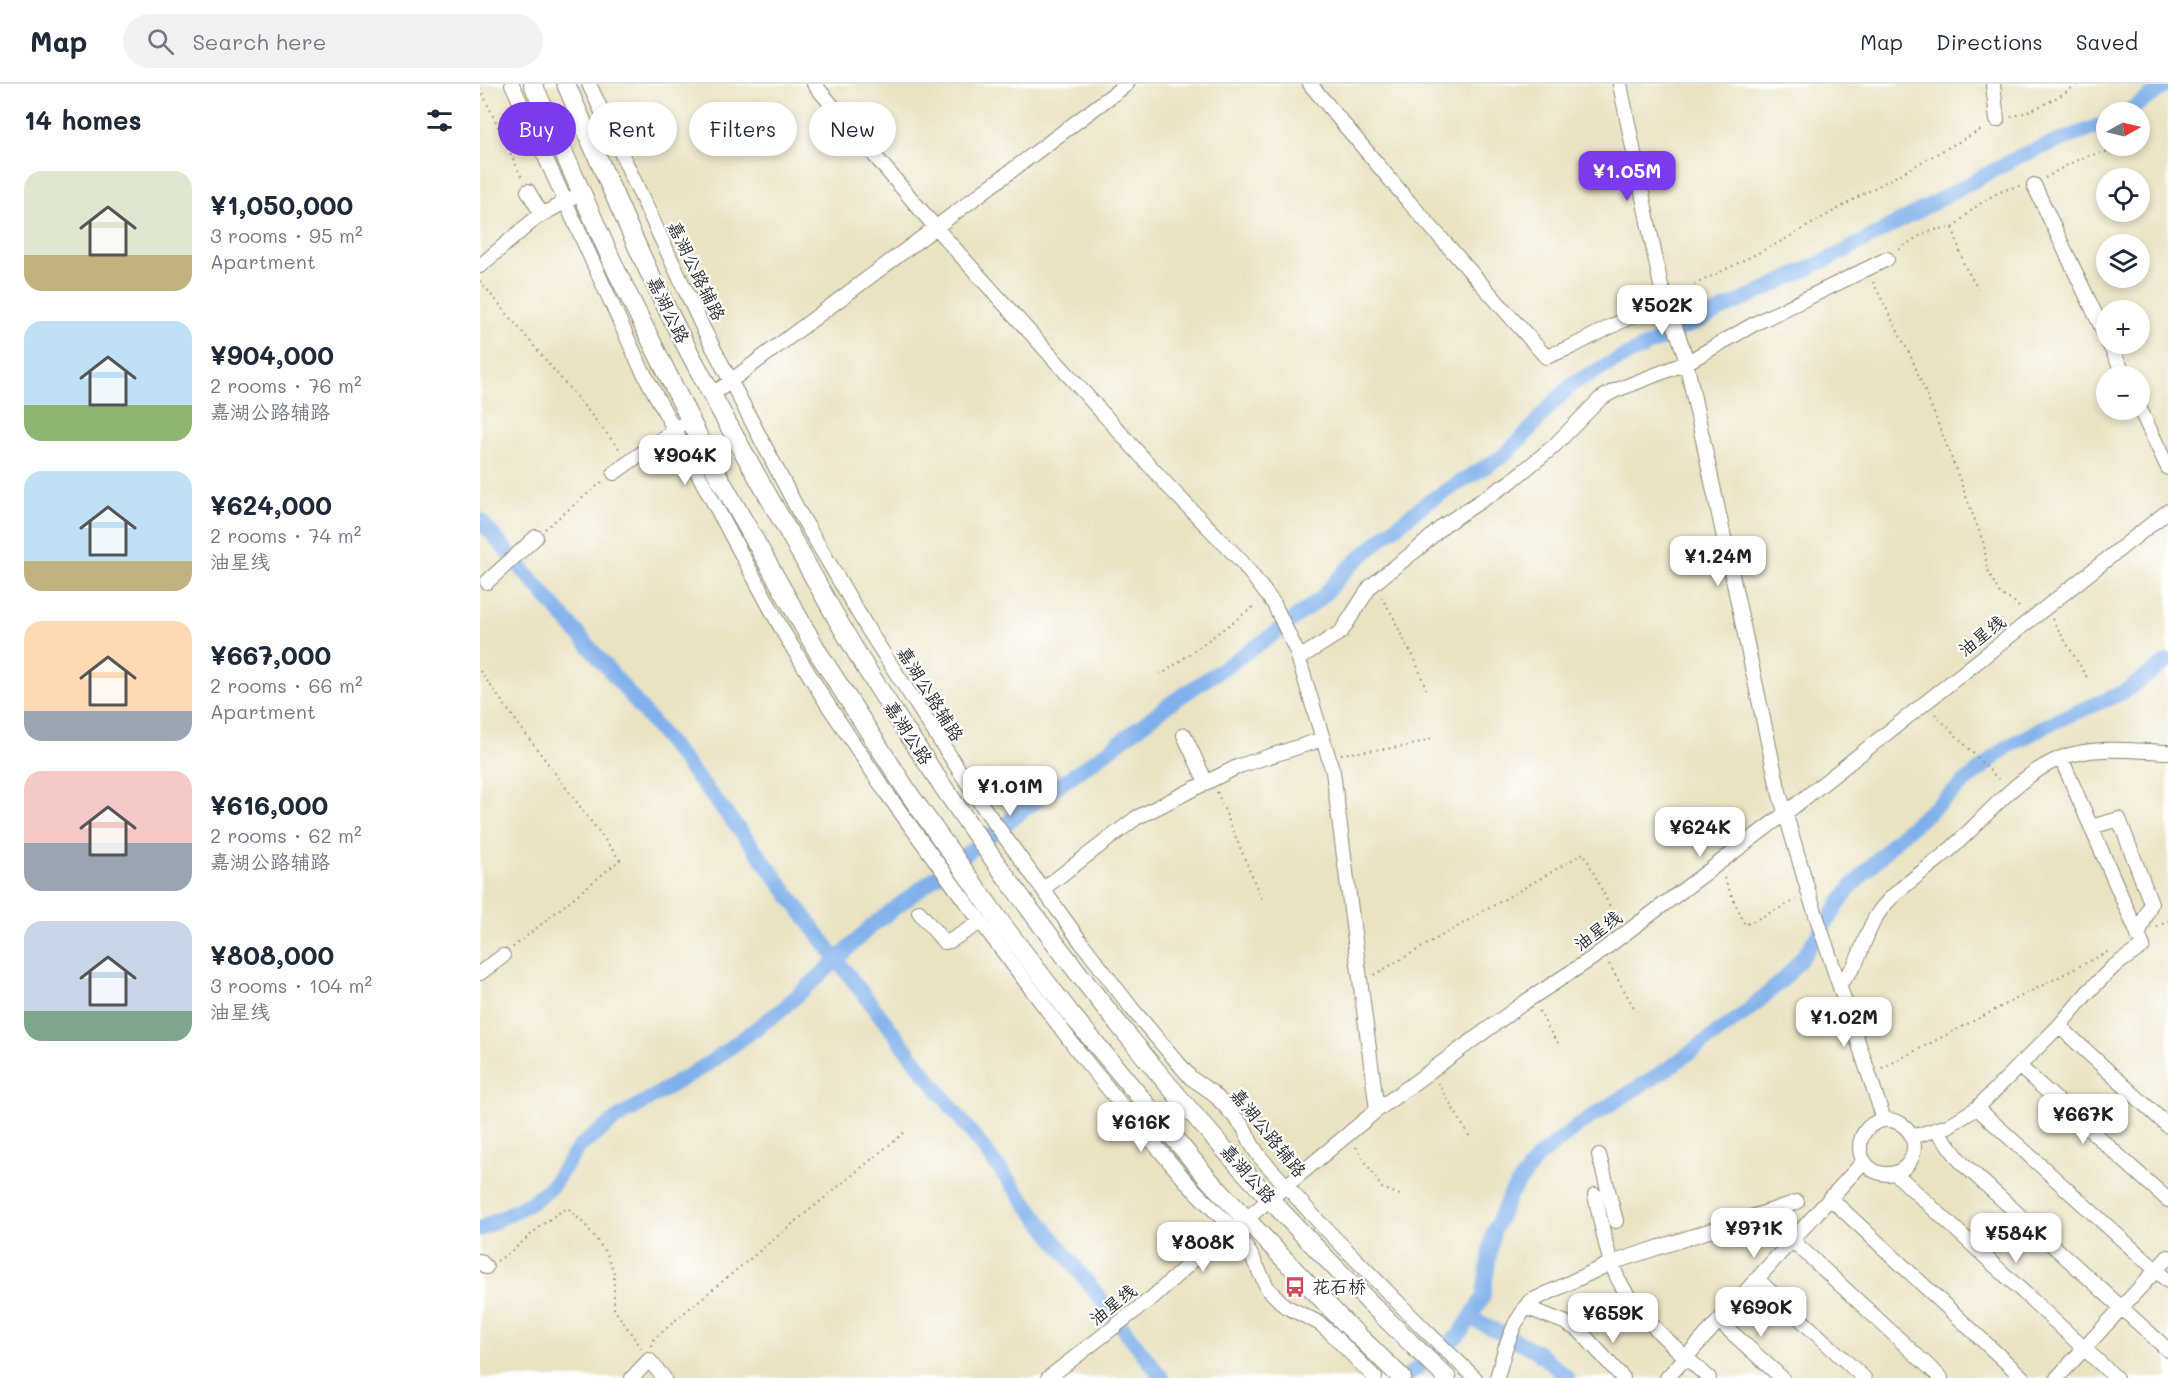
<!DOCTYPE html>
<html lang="en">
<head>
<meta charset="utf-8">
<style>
  body { margin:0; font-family:Mali,"LXGW WenKai TC",sans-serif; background:#f2f2f3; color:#1f2937; height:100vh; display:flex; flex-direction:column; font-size:22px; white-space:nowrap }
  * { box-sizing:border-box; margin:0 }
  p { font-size:20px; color:#747a83 }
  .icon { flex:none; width:33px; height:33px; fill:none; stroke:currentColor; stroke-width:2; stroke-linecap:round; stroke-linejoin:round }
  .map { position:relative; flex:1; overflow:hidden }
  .details { display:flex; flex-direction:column; background:#fff; width:480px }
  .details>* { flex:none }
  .guide { position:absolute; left:18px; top:18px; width:570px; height:54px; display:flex; gap:12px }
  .needle { width:39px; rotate:82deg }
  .buttons { position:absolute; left:1616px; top:18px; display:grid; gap:12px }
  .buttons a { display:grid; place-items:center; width:54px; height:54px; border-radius:50%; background:#fff; box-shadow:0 3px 9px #0003; font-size:30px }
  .price { position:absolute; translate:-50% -51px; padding:0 14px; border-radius:12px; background:#fff; color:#222; font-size:20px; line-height:39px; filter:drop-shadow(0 2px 3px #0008) }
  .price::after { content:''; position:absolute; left:50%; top:36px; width:18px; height:14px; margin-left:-9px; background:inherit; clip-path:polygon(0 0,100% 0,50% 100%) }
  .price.on { background:#7c3aed; color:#fff }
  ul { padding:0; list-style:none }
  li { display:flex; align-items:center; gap:18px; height:150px; padding:0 24px }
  li span { display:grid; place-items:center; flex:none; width:168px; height:120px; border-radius:18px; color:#555 }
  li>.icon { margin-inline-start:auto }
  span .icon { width:72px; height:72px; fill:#fffc; stroke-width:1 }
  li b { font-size:26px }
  h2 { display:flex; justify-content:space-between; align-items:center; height:72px; padding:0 24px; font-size:26px }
  .chip { padding:0 21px; border-radius:27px; background:#fff; box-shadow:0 3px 9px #0003; font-size:21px; line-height:54px }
  .chip.on { background:#7c3aed; color:#fff }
  header { display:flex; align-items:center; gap:36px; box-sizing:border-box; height:84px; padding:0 30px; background:#fff; border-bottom:2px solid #e0e1e3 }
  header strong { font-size:28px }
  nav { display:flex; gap:33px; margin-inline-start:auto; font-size:21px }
  .search { width:420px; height:54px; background:#f2f2f3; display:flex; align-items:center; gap:15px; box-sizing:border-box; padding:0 21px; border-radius:33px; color:#747a83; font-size:22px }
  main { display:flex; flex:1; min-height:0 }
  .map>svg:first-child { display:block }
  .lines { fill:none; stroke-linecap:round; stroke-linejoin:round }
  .canal { stroke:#80b0eb; stroke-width:15 }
  .minor-casing { stroke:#8a8776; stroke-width:16 }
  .major-casing { stroke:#8a8776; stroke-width:20 }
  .path { stroke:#8a8776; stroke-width:2; stroke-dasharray:1.5 4.5; stroke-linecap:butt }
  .minor { stroke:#fff; stroke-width:14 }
  .major { stroke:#fff; stroke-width:18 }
  .labels { text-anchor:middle; stroke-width:4.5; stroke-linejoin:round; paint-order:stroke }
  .street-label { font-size:18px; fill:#2b2b2b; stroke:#fff }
  .poi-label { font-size:18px; fill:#2b2b2b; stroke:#fff; text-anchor:start }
</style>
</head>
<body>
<header>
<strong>Map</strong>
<div class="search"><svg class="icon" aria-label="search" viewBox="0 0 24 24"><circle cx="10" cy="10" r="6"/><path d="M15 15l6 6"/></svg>Search here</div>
<nav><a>Map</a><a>Directions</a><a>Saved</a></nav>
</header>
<main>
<section class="details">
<h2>14 homes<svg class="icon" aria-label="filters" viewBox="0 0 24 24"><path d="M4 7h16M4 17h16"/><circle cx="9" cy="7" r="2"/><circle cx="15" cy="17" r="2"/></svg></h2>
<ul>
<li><span style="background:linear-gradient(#dfe7d0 70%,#c2b280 0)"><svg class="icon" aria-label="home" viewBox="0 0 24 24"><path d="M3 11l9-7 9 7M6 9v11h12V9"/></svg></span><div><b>¥1,050,000</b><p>3 rooms · 95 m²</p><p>Apartment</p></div></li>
<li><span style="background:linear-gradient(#bfe0f5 70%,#8fb573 0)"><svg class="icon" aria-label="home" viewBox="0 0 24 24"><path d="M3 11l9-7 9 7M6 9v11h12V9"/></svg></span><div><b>¥904,000</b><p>2 rooms · 76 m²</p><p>嘉湖公路辅路</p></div></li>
<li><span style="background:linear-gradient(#bfe0f5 75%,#c2b280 0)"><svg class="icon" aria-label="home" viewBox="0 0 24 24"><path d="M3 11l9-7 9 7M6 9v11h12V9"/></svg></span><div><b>¥624,000</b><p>2 rooms · 74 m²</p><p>油星线</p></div></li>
<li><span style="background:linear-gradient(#ffd9b3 75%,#9aa5b1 0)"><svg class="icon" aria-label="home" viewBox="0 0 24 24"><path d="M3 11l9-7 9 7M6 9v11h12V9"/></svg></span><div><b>¥667,000</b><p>2 rooms · 66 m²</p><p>Apartment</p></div></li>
<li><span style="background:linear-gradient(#f6c9c9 60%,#9aa5b1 0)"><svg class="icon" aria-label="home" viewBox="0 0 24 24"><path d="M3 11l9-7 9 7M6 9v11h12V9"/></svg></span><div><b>¥616,000</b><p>2 rooms · 62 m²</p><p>嘉湖公路辅路</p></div></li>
<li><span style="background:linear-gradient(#c9d6e8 75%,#7fa58c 0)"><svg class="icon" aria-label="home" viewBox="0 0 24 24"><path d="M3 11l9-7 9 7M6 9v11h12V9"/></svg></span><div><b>¥808,000</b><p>3 rooms · 104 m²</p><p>油星线</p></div></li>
</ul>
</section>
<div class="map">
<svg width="1688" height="1294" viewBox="0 0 1688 1294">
  <rect width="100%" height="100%" fill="#fff"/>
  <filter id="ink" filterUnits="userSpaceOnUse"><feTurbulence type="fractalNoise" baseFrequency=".0167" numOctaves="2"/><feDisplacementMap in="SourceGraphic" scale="12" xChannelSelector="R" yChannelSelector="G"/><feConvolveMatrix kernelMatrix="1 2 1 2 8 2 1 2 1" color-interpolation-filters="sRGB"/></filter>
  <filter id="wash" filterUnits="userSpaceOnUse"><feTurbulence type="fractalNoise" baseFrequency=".008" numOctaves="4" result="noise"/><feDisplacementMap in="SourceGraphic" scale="24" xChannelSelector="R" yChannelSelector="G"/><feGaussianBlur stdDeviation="1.35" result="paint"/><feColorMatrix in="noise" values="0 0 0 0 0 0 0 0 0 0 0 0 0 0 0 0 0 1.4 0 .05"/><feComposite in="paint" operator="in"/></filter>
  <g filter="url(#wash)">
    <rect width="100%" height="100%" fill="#e9e3c2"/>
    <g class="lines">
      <path class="canal" d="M1647,28L1688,0
        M0,436L142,601L271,760L357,876L682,1294
        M0,1145L52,1118L71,1103L99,1063L136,1035L229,979L300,927L357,876L389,844L549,722L625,669L688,621L788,554L840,515L866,486L909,448L946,419L1023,372L1046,350L1070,322L1095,298L1139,275L1363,168L1540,72L1626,39
        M990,1234L1055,1266L1088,1294
        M925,1294L980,1250L1003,1213L1013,1149L1030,1111L1057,1074L1100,1040L1187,985L1265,929L1305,894L1324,871L1370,804L1420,752L1527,663L1569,640L1644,608L1688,577"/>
    </g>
  </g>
  <g filter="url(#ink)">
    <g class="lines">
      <g class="minor-casing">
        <path id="minor" d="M32,0L160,282L305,551L346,618L408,711L479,809L604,975L648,1029L711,1103L753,1145L771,1171L788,1205L805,1222L839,1239L852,1250L895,1294
          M109,0L223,244L319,428L389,547L501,720L601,858L653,926L711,994L733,1009L754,1032L764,1044L772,1061L780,1073L838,1137L944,1245L995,1294
          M334,0L456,144L689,403L762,478L794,520L816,566L853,688L897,1026
          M830,0L929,118L1066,273L1091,263L1185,215
          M1140,0L1181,202L1204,268L1298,704L1329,810L1404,1036
          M1513,0L1517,36
          M1554,101L1626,253
          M48,107L62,131
          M0,182L56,134L92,114
          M1629,260L1645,292
          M232,311L647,0
          M1659,323L1688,384
          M134,389L201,341
          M7,498L56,453
          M819,574L861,548L890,503L903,492L939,464L964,441L1030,398L1073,363L1120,315L1134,307L1206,279L1276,239L1407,175
          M704,651L726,698
          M1581,674C1614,661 1654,667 1688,668
          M1611,743L1639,735L1671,819L1658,852
          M563,805L656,734L759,682L843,655
          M439,828L464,858L470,857L501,838
          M0,889L23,872
          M1359,900C1365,893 1373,886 1376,878C1384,862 1388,843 1399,828C1418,802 1452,783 1475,761C1509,730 1538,691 1581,674L1663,862L1633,883L1608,908L1579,942L1497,1024L1468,1042L1432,1053
          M1579,942L1688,1042
          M1540,983L1688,1116
          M1497,1024L1688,1197
          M1380 1063a27 27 0 1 1 54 0a27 27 0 1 1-54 0Z
          M1456,1045L1482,1079L1688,1266
          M1119,1071L1136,1137
          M1415,1089L1636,1294
          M1115,1111C1120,1133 1124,1157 1131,1178C1147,1226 1193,1261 1229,1294
          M1350,1114L1543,1294
          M1312,1156L1461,1294
          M0,1177L6,1183
          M1277,1195L1384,1294
          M1045,1223L1084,1238L1100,1247L1143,1294
          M1239,1237L1302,1294
          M152,1294L169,1276L184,1294
          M568,1294L673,1213L733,1158L765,1136L897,1026L1045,918L1111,875L1307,728L1688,427
          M1017,1294L1025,1265L1035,1240L1049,1218L1131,1179L1317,1118
          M1187,1294L1384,1077
          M1577,1294L1688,1173"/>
      </g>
      <g class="major-casing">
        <path id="major" d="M53,0L137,188L235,386L339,570L430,711L522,840L590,929L730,1097L860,1234L922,1294
          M86,0C113,63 140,126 169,188C210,274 257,357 304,440C330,486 355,533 382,578C464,710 555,838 653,958C749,1077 856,1188 967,1294"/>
      </g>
      <path class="path" d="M0,4L42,94
        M1531,33C1557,26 1577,14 1598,0
        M1565,94C1597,75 1607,69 1645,66
        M1473,144L1484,181L1498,205
        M1419,166C1437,152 1449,144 1473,144C1490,126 1514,106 1540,102
        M0,197L142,368
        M1393,198L1432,275L1467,362L1504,460L1507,485L1520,510L1536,519L1540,525
        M1198,209L1304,156L1378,113L1504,44
        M65,445L123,397
        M901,513L912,530L925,559L934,573L946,605
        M1572,535L1608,595
        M0,587L39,641L140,776L32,864
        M679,590L685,588L776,521
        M1455,630L1520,697
        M861,670L929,662L952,654
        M737,708L782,816
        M1244,794L1265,841L1316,816
        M1677,843L1688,837
        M1129,880L1156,927
        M894,891L1104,769L1137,837
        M1059,927L1072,951L1078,959
        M1402,984L1629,867
        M958,999L991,1055
        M876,1063L902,1104L920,1111
        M17,1177C42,1162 61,1137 88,1124L107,1143L127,1170L134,1189V1225L162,1265
        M172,1262L173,1256L205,1228L425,1048"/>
      <use href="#minor" class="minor"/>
      <use href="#major" class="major"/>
    </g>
  </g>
  <defs>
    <g id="bus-bare" transform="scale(1.62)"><path d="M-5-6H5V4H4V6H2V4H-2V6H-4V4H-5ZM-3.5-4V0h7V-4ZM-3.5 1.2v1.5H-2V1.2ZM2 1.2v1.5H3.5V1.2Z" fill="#d1495b" stroke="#fff" stroke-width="2.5" paint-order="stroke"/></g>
  </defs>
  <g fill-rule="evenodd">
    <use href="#bus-bare" x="815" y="1203"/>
  </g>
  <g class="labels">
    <g class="street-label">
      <text transform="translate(216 187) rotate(64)" y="6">嘉湖公路辅路</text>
      <text transform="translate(188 226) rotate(64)" y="6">嘉湖公路</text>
      <text transform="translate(1502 552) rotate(-38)" y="6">油星线</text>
      <text transform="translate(450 610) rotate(58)" y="6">嘉湖公路辅路</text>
      <text transform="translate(428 649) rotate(57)" y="6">嘉湖公路</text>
      <text transform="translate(1118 847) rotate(-36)" y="6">油星线</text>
      <text transform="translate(788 1049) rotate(51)" y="6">嘉湖公路辅路</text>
      <text transform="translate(768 1090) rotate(48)" y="6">嘉湖公路</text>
      <text transform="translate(633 1221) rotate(-38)" y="6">油星线</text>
    </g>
    <g class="poi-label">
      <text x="832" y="1209">花石桥</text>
    </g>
  </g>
</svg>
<div class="buttons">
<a><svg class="needle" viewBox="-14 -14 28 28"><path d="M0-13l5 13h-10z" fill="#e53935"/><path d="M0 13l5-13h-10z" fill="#747a83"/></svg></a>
<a><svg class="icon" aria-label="locate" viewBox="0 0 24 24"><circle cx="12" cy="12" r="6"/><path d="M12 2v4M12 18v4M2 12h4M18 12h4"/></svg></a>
<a><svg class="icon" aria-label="layers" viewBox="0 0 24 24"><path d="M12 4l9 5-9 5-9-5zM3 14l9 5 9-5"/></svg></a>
<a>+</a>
<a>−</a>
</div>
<b class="price on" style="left:1147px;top:118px">¥1.05M</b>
<b class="price" style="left:1182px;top:252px">¥502K</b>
<b class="price" style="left:205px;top:402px">¥904K</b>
<b class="price" style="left:1238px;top:503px">¥1.24M</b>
<b class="price" style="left:530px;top:733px">¥1.01M</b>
<b class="price" style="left:1220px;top:774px">¥624K</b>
<b class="price" style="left:1364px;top:964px">¥1.02M</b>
<b class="price" style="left:1603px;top:1061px">¥667K</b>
<b class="price" style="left:661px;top:1069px">¥616K</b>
<b class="price" style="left:1274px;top:1175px">¥971K</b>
<b class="price" style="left:1536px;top:1180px">¥584K</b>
<b class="price" style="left:723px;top:1189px">¥808K</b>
<b class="price" style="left:1281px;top:1254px">¥690K</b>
<b class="price" style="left:1133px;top:1260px">¥659K</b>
<div class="guide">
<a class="chip on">Buy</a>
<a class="chip">Rent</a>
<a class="chip">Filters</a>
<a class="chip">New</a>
</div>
</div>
</main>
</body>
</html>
